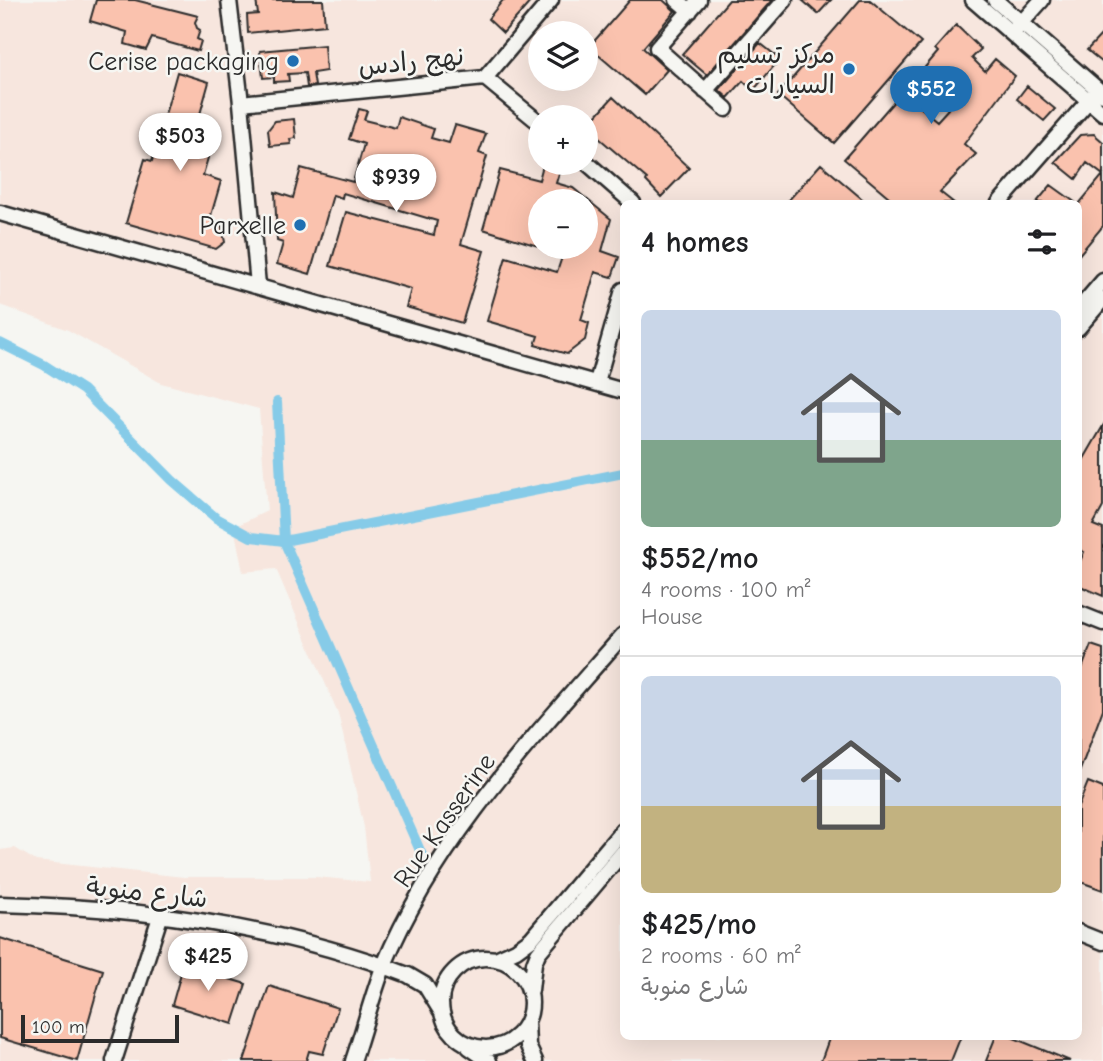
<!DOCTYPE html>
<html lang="en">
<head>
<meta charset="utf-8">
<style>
  body { margin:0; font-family:"Comic Neue","Playpen Sans Arabic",sans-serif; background:#f6f6f6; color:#202124; height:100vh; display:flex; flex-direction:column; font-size:26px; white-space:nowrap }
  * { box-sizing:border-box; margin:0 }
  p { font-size:23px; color:#757577 }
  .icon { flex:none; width:38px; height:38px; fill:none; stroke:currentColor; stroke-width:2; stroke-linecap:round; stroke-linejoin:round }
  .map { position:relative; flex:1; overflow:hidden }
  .panel { position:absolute; left:620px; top:200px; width:462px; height:840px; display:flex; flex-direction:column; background:#fff; border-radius:10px; box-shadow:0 7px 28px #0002 }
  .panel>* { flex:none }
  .buttons { position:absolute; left:528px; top:21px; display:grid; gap:14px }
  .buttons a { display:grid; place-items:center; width:70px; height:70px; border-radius:50%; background:#fff; box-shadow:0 7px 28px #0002; font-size:35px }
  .scale { position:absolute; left:21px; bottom:18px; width:158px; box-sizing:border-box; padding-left:7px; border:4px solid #2b2b2b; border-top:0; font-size:19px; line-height:24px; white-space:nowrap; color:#2b2b2b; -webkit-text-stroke:5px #f6f6f2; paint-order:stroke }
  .price { position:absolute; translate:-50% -60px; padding:0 16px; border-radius:24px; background:#fff; color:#222; font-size:23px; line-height:46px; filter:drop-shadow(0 2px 4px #0008) }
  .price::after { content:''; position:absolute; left:50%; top:42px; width:21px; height:16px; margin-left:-10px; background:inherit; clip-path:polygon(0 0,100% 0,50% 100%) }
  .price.on { background:#1f6fb2; color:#fff }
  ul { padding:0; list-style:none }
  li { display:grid; align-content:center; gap:14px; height:371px; padding:0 21px }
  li+li { border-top:2px solid #e0e0e0 }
  li span { display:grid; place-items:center; height:217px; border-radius:10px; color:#555 }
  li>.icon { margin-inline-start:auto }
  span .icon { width:126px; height:126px; fill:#fffc; stroke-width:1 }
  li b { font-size:30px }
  h2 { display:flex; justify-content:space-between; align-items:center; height:84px; padding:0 21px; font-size:30px }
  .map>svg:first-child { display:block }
  .built { fill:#f7e6de; fill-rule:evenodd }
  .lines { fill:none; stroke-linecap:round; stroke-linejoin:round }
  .canal { stroke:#86cbe8; stroke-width:10 }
  .building { fill:#fac2ae; stroke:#2b2b2b; stroke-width:2 }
  .minor-casing { stroke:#2b2b2b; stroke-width:19 }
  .minor { stroke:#f6f6f2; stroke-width:14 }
  .poi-dot { fill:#1f6fb2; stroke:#f6f6f2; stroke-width:2.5 }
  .labels { text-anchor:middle; stroke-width:5; stroke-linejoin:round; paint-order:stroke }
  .poi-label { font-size:26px; fill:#2b2b2b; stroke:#f6f6f2; text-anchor:end }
  .street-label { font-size:26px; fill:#2b2b2b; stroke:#f6f6f2 }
</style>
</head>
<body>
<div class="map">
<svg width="1103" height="1061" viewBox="0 0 1103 1061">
  <rect width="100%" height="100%" fill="#f6f6f2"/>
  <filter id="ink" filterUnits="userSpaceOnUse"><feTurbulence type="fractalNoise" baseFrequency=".0143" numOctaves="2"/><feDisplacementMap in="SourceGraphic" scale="14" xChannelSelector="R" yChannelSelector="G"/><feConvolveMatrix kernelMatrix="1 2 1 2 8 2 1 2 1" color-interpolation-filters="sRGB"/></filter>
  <g filter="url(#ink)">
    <path class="built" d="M0,0H1103V1061H0V850L15,848L36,861L184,877H316L370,882L364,827L338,713L276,569L243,572L234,527L267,511L259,409L161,383L68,330L0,305ZM541,33H586V79H541ZM541,117H586V163H541ZM541,201H586V247H541ZM623,203H1078V1036H623Z"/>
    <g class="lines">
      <path class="canal" d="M0,343L44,365L83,390L172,480L216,518L251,537L284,541L623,473
        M277,402L284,541L422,855"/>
    </g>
    <path class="building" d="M96,0H135L198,16L195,22L197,28L200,30L197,39L201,41L198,51L152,38L146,50L125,44L127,32L90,21Z
      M256,0H323L325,25L248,33L247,15L258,14Z
      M503,0H532L503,33L488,19Z
      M630,0H663L675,11L643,48L667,70L645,95L589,47Z
      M729,0H772L707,75L682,54Z
      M802,0H831L818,14Z
      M860,0H870L921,43L834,143L778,95Z
      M956,25L981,49L972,58L985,71L995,59L1015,76L964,144L976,154L940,192L954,203H896L844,159L902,92L937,121L948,109L915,79L938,52L935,49Z
      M1103,33V63L1087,50Z
      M760,43L780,59L753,91L743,81L728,98L719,90Z
      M324,45L326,71L313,73L315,86L307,87L305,73L288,74L289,81L274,82V77L263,78L260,51Z
      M177,72L209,82L197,125L212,129L210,136L214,137L203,175L221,181L210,219L221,223L225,242L216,249L126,223L145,159L152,161Z
      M1027,86L1055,109L1044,121L1017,99Z
      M613,97L689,168L661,197L646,181L647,179L586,127Z
      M359,109L367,111L364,120L396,128L399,117L434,129L431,138L449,143L455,125L486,134L479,153L487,156L461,244L484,251L462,323L406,307L411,289L330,266L346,212L434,235L437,221L343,193L342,198L333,195L310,274L277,264L283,243L277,241L275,192L293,198L301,168L353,182L364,144L349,139Z
      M294,119L296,138L290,139L291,144L270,146L268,130L275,121Z
      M1094,134L1103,142V226L1078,256V205L1103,175L1087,163L1076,179L1055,162L1080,135Z
      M821,164L867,203H786Z
      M543,165L560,170L556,183L573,188L611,219L602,251L619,257L612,277L595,272L581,320L589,323L585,340L567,354L535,345L538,336L487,321L506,257L557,272L563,254L547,249L548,247H586V201H541V247L483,229L500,170L539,180Z
      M1051,185L1076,203H1036Z
      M1103,426V507L1093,525L1103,529V596L1078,585V566L1084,552L1078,549V469Z
      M1091,645L1103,649V709L1079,773L1078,679Z
      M1088,782L1103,788V890L1078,881V807Z
      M0,938L103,970L77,1061L0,1038Z
      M185,959L206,965V972L246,984L233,1024L172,1005Z
      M269,986L338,1008L323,1054L309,1051L306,1061H244Z
      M830,1036H961L951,1061H821Z
      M996,1036H1009L1070,1061H986Z"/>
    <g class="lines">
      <g class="minor-casing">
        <path id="minor" d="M229,0L241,103L258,285
          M677,0L690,11
          M699,0L657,48L726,109
          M973,0L1103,113
          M995,0L1103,94
          M1015,30L1042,0
          M485,78L541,124
          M705,91L785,0
          M241,103L485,78L551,0
          M586,162L633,203
          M999,203L1098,90
          M0,213L623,391
          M1078,310L1103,281
          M1078,328L1103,299
          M597,382L623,290
          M1078,613L1103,623
          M0,904C137,907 280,926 408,975L425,985L441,1011
          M1078,932L1103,942
          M441 1003a45 45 0 1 1 90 0a45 45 0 1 1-90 0Z
          M496,959L516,950L531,939L623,830
          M531,990L534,963L538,953L623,852
          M527,1021L528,1046L535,1061
          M469,1047L489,1061
          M114,1061L160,917
          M353,1061C364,1029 372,996 384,965C436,839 535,736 623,635"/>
      </g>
      <use href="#minor" class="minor"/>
    </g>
  </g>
  <g class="poi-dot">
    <circle cx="293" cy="61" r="7"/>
    <circle cx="849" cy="69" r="7"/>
    <circle cx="300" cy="225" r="7"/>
  </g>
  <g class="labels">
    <g class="poi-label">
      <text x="835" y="63">مركز تسليم<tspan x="835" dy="30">السيارات</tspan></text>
      <text x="279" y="70">Cerise packaging</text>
      <text x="286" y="234">Parxelle</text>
    </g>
    <g class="street-label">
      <text transform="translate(411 61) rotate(-6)" y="9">نهج رادس</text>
      <text transform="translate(444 820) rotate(-55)" y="9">Rue Kasserine</text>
      <text transform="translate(147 892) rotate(6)" y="9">شارع منوبة</text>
    </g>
  </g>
</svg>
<div class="buttons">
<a><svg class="icon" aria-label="layers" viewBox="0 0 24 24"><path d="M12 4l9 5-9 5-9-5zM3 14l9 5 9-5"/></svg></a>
<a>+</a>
<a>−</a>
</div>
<div class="scale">100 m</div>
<b class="price on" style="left:931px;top:126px">$552</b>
<b class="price" style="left:180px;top:173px">$503</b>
<b class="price" style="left:396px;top:214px">$939</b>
<b class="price" style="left:208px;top:993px">$425</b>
<section class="panel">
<h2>4 homes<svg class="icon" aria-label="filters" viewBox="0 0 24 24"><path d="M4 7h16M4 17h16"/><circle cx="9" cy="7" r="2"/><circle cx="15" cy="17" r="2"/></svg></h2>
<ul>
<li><span style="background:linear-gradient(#c9d6e8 60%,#7fa58c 0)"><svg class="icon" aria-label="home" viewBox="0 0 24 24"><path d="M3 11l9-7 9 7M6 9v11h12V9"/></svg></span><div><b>$552/mo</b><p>4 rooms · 100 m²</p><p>House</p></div></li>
<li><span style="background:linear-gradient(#c9d6e8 60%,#c2b280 0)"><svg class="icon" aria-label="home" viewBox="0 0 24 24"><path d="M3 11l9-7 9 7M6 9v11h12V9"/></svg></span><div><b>$425/mo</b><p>2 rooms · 60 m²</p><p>شارع منوبة</p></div></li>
</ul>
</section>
</div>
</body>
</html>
